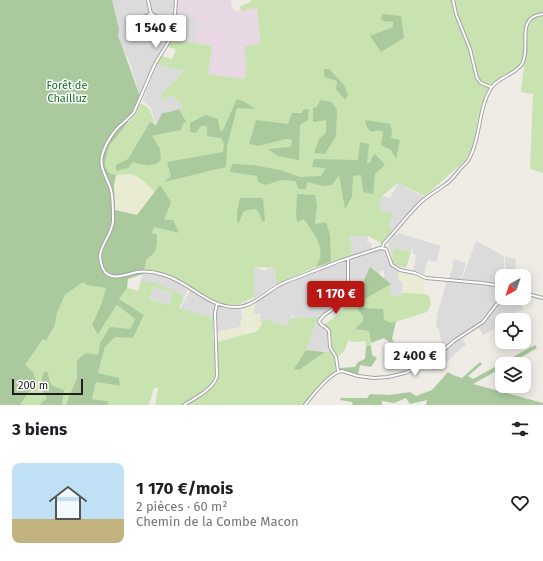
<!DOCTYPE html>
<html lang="fr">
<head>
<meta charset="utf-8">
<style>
  body { margin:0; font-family:"Fira Sans",sans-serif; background:#f2f2f2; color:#202124; height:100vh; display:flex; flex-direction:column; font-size:15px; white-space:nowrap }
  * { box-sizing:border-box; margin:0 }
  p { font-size:13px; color:#757577 }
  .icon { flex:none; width:22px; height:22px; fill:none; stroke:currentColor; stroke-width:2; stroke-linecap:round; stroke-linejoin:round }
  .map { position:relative; height:405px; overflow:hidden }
  .details { display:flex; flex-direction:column; background:#fff; flex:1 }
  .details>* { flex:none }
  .needle { width:26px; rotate:220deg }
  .fabs { position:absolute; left:495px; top:269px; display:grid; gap:8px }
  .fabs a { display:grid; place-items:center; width:36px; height:36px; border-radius:8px; background:#fff; box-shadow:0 2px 10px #0003; font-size:20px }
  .scale { position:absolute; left:12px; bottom:10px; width:71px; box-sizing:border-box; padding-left:4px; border:2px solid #1e1e1e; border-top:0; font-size:11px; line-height:14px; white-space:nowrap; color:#1e1e1e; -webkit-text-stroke:3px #fff; paint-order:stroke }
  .price { position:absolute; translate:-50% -34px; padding:0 9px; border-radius:4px; background:#fff; color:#222; font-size:13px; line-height:26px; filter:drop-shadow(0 1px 2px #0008) }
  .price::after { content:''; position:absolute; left:50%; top:24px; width:12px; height:9px; margin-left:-6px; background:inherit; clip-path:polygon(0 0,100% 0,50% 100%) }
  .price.on { background:#b91814; color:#fff }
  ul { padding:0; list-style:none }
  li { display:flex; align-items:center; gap:12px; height:100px; padding:0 12px }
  li span { display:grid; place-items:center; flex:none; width:112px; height:80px; border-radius:8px; color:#555 }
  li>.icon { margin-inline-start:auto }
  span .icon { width:48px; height:48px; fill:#fffc; stroke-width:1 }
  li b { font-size:17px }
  h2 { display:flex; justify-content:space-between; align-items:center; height:48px; padding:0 12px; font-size:17px }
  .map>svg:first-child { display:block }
  .residential { fill:#dcdbdb }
  .industrial { fill:#e7d8e4 }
  .farmland { fill:#e9ebd3 }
  .grass { fill:#c8e3b0; fill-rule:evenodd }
  .forest { fill:#aaca9e }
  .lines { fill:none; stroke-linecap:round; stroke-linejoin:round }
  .minor-casing { stroke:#a2a2a2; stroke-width:4 }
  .minor { stroke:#fff; stroke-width:2 }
  .labels { text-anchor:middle; stroke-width:3; stroke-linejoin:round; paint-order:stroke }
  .park-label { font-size:11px; fill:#167220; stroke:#fff }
</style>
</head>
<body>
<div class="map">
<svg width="543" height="405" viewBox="0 0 543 405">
  <rect width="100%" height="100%" fill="#eeece5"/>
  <path class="residential" d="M111,0H175L174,29L171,36L152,67L140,97L129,60L126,55L118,36L119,29Z
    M183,14H191L196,17L199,22L200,24L199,28L197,29L196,34V43L170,41L176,29V19H182Z
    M157,64L184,71L173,83L161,94L167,98L170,96L174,97L183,106L179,109L163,114L156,125L151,109L149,106L143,101V99Z
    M398,183L425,197L420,201L393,232L388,228L379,209L382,196L390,198Z
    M398,233L441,246L436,262L428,260L424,274L413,270L416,257H415L416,255L412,253L413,249L411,250V252L395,248L392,257L388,245L389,242L395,234L398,235Z
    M350,236H368L367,242L371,243V250L352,256Z
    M476,241L504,256V276H502V285L489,282L462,279Z
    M381,249L385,251L387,254L391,267L399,271L398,279L403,284L401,296L390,295L384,283V271H381L380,274H378L362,284L349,283L350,262L351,260Z
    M505,256L516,259L515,276H506Z
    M454,259L466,263L461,280L449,278L454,264H452Z
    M346,262H347L346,290L344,298L342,301L328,311L318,320H317L318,318H294L293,315L287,326L264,319L262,323L260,322V320L253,313L256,303L277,287L304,277V275L338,263L340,264Z
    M254,266L265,271L267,269L275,268L276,284L267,289L254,299Z
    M143,274L163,276L172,279L188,290L184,298L182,297V294L178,292L150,282L140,284Z
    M447,281L462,282H463L493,286L502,289V298L496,303L482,320L443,348L439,330L436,327L437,315Z
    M154,287L162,291L164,290L173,293L169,305L149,299Z
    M191,289L214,304L215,305L213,318L179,311Z
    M506,298H519L520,300L519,301L524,309L517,312L507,320H502V324L483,335L478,327L486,321L500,303Z
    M217,306L227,309H240L241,310L242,318L243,319L241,321L240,327L216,332L214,318Z
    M317,322L319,325L325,328L328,331L329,346L332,352L306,350L316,323Z
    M461,338L466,345L459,349V351L445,363L433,371L428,364L450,346Z"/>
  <path class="industrial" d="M181,0H231V5L235,12L257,8L258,18L260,45L246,67L245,79L208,74L212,46L196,43V34L197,29L199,28L200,24L199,22L196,21V17H191V14H183L182,19H176L177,2L178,1Z"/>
  <path class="farmland" d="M129,174L137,176L155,192L137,215L115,210L114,185L116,175Z
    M399,271L414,274L424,280L425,281L423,294L402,293L403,284L398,279Z
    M256,303L253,313L261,314L260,322L262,323L259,331L252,330V328H251L250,331L247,330L249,319H247L243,316L242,308Z
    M243,319L248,321L244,336L219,342L216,341V332L240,327L241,321Z"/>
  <path class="grass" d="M250,0H543V173L530,169L533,94L521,92L524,66L488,89L478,119L473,145L466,160L425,196L398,183L382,196L379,209L393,215L388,227L393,232L382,244L368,236H350L352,256L316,267L276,284L275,268L254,267V297L238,305L216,303L168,277L159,275L143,274L147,259L152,256V233L154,226L179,233L164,220L161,186L155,192C147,185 139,174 128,174C120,174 117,176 109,174L105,166V162L109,146L135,115L140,104C148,103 153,115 154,123C154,127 153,131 152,136L181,130L184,122L187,123L179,109L183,106C179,102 176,97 170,96L167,99H162L161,94L173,83L184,71L157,64L162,56L172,59L176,49L167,47L170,41L196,43L212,46L208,74L245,79L246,67L245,46L260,44L258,18L257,8L241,11L240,6L251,2Z
    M394,248L411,252L406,268C390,264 391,263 394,248Z
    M141,281H143L156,283L182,294V297L184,298L179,308L213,318V341L218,342L258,331L264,319L287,326L291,318L318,317L306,350L295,369L299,370L325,352H332L334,355L336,370L303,405H155L158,388H154L149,405H108V401L92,399L96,382L120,386L118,378L98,374L105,347L115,337L133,338L144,315L119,299L127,288L138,291ZM154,287L162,291L163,292L165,290L173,293L169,305L149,299Z
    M83,282L88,285L106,288L101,305L98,334L117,305L135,319L130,329L100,343L98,355L77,360V378L69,396L66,405H62L64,390L55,387L49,381L47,398L39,405H20L36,381L33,372L25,365L43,339L46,341L55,325L57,313L65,295Z
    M391,284L390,295L401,296L402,293L425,294L429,296L431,304L427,312L392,323L383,320L364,308L365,299Z
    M359,299L358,310L363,316V321L369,331L371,345L366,347L365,341L357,342L348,341L345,350L339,356L331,347L330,330L324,325L340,313L352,300Z"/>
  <path class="forest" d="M0,0H112L119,29L118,36L122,46L140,97L127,124L109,146L105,162V166L109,173L116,175L114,185L115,210L137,215L160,185L171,202L164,220H173L179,233L154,227L152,233L157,235C157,247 157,253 147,259L143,274L128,279L127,288L119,299L144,315L133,338L115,337L105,347L98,373L119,378L120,386L96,382L92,399L108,401V405H66L69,396L77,378V360L86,353L98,355L100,343L110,327L130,329L135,319L117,305L98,334L92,325L101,305L106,288L87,285L83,282L65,295L57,313L55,325L46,341L43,339L25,365L33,372L36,381L20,405H0Z
    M382,14L401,16L404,38L381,52L370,36L393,27V22L383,21L381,19Z
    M324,69H329L344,85L348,95L345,100L336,89L337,81L324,77Z
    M237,99L245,102L255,109L237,108L227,146L226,167L164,182L171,176L167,162L223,152L224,144L221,138L207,136V126H201L196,133L190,132V123L206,115L218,119L220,131L223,130Z
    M320,100L332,102L337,110L336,136L325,154L314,153L319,139L326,133V120L313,122V108L317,107Z
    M179,109L187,123L184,122L181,130L152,136L160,149L161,160C152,168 143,165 133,162L128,168L116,171V165L128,159L150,122L156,125L162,113L169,112Z
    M309,109L308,120L300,125L299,160L278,156L268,149L291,147L292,140L286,139L258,146L249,144L256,120L288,124L292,113H302L303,110Z
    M365,120L390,124L392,130L391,138L400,140L396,159L391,150L381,145L383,132C379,130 377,130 373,132C369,131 365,125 365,120Z
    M360,142L369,144L367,163L371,162L372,157L375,154L385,165L375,174L373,194L363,192L361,175L353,176L352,197L345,209L339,175L332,185L323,186L307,182L306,189H299L295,181L281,180L266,185L258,182L257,176L230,172L232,164L253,165L280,170L300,177L321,176L326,168L312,167L314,159L358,160Z
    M297,194L315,195L317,205L315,224L326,222L330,235L331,262L316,267C317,264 319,261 320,258C323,243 312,231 304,219L297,222L296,214Z
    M240,198H263L265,221H262L259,213L256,209L248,210L243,212L239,223L237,221V212Z
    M370,267L391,284L365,299L364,308L383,309L384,320L392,323L396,321L392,339L394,342H389L384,338L371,343L369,331L355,329L363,321V316L358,310L359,299L352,300L362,284Z
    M371,345L372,355L377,358L371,367L360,365L358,375L345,370H340L339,368L355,367L358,362L365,359L366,347Z
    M535,345L537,348L509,364H502V368L473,384L543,403V405H426L427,400L410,404L406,398L394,403L382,401V405H353L352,402L340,400L341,398H367L370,394L389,395L410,392L416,396L432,390L448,372L453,375L462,378L480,362L482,364L468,376L473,379Z
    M306,350L325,352L299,370L294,369Z
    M44,372H48C49,385 52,386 64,390L62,405H39L47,398L40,386Z"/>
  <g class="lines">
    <g class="minor-casing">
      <path id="minor" d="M148,0L150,10L151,13
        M176,0L174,31L171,38L155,64L134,112C131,116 127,119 123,123C114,130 105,144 102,156C99,168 108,179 111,190C113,197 113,213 113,221C112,233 104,241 101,251C99,257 101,267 105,272C113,281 127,274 137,272C145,271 155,272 164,275C190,282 209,309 238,307C254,306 268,290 283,283L340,261L380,248L386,249L392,265L400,270L415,273L426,278L482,283L502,286
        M453,0L456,14L470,49L477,78L481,83L491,87
        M151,13L162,20L176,21
        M129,28L151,13
        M382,248L384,243C397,230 408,214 421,202C429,195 438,190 446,184C452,180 456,174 460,169C464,165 468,162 470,157C481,136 478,109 491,88C498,77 515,75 522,64C532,47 514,17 543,14
        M524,293L543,298
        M338,371L336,357L330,347L329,331C326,326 320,326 319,321L324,315L343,302L347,296L348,283V259
        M184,405C195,398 214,389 217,376L215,313L217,304
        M305,405C312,396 330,372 342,371L358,376L374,378L388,377L405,373L422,366L433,359L454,341L483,322L496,305L504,298"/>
    </g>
    <use href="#minor" class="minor"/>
  </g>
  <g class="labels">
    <g class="park-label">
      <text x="67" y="89">Forêt de<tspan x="67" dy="13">Chailluz</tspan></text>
    </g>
  </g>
</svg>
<div class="fabs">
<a><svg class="needle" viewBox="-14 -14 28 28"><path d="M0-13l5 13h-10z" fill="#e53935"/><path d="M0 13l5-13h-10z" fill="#757577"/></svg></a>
<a><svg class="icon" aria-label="locate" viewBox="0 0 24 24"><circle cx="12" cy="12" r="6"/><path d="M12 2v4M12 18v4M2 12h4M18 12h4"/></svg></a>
<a><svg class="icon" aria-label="layers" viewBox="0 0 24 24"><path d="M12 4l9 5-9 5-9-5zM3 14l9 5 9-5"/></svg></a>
</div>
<div class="scale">200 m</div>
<b class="price" style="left:156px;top:49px">1 540 €</b>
<b class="price on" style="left:336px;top:315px">1 170 €</b>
<b class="price" style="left:415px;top:377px">2 400 €</b>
</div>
<section class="details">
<h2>3 biens<svg class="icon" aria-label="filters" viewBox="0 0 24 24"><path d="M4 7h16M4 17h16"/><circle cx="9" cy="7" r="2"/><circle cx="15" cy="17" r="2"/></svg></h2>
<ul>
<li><span style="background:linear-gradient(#bfe0f5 70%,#c2b280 0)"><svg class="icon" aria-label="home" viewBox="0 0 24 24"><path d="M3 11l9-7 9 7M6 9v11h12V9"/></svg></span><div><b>1 170 €/mois</b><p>2 pièces · 60 m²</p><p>Chemin de la Combe Macon</p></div><svg class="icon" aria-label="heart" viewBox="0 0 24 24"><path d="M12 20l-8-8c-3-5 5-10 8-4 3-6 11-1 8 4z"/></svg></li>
</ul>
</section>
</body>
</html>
